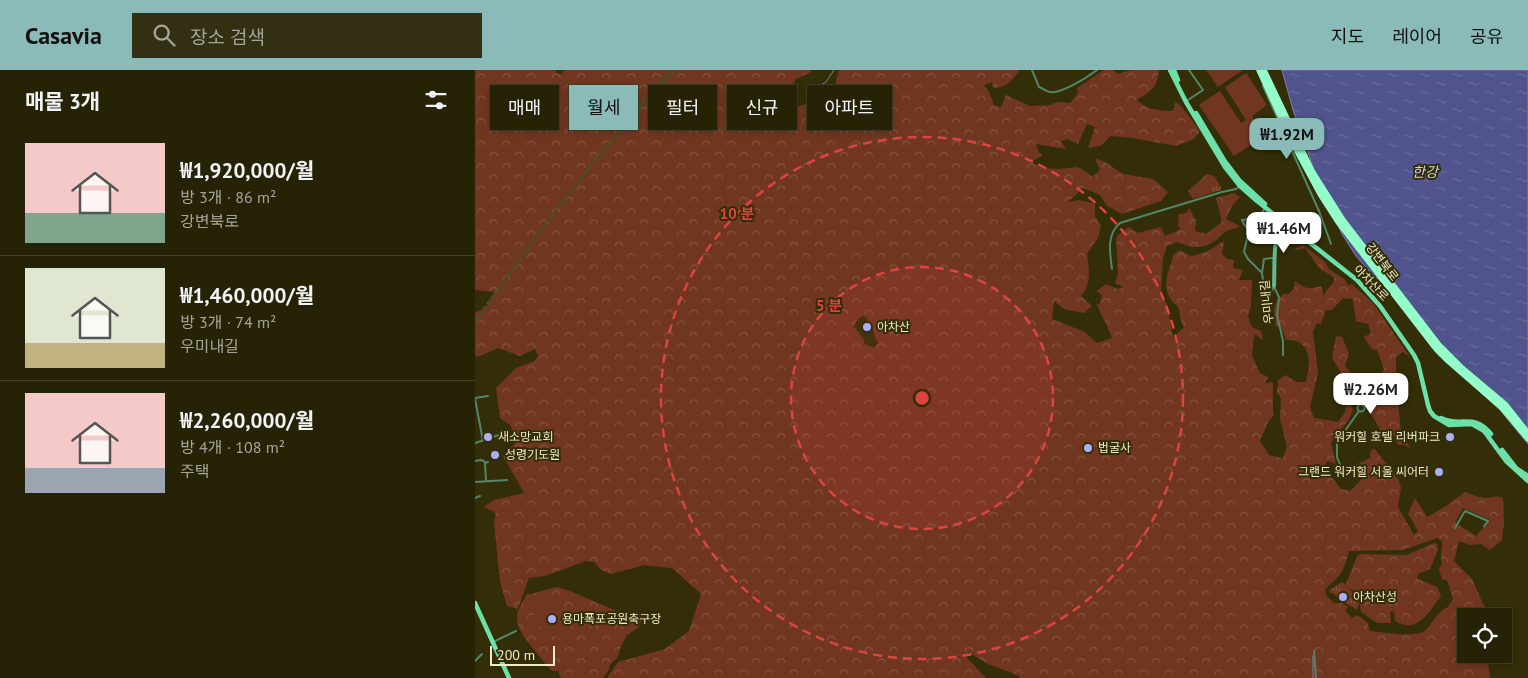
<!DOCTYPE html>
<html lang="ko">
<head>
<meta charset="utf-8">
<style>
  body { margin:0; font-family:"PT Sans","Noto Sans KR",sans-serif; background:#322f13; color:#f1f3f6; height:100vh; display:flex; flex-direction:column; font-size:19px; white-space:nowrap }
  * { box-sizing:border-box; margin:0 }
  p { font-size:16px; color:#a4a49a }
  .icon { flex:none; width:28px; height:28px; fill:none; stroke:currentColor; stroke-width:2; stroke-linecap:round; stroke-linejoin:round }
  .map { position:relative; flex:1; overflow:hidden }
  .drawer { display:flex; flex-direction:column; background:#262205; width:475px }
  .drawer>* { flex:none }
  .hud { position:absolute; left:15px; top:15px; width:475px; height:45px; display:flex; gap:10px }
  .fabs { position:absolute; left:982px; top:538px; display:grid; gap:10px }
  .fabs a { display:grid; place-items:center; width:55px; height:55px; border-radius:0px; background:#262205; box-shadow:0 2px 8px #0003,0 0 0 1px #423f27; font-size:25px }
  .scale { position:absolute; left:15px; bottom:12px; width:65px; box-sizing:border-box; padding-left:5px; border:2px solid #efeac7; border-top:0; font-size:14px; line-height:18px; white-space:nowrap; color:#efeac7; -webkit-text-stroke:4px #332e07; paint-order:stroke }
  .price { position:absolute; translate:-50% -42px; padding:0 11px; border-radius:10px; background:#fff; color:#222; font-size:16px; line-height:32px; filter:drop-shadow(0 1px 2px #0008) }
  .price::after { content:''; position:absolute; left:50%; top:30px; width:15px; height:11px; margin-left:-8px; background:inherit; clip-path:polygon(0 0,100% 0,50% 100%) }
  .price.selected { background:#8bbbb9; color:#111 }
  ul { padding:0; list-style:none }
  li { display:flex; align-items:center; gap:15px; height:125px; padding:0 25px }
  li+li { border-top:1px solid #423f27 }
  li span { display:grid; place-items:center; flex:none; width:140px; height:100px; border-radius:0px; color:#555 }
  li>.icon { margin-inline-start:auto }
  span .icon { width:60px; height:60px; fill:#fffc; stroke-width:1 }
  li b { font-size:21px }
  h2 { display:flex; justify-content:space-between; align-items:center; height:60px; padding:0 25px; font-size:21px }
  .chip { padding:0 18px; border-radius:0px; background:#262205; box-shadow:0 2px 8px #0003,0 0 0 1px #423f27; font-size:18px; line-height:45px }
  .chip.selected { background:#8bbbb9; color:#111 }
  header { display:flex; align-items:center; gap:30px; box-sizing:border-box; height:70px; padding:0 25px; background:#8bbbb9; color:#111 }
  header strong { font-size:24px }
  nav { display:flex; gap:28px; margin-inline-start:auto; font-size:18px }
  .search { width:350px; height:45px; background:#322f13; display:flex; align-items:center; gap:12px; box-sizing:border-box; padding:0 18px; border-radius:0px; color:#a4a49a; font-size:19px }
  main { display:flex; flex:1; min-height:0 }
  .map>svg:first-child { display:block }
  .grass { fill:url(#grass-tufts) }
  .forest { fill:url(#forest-crowns); fill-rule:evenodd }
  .garden { fill:#713620 }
  .water { fill:url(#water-ripples); stroke:#80809e }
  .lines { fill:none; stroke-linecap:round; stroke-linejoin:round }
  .stream { stroke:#80809e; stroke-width:1 }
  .secondary-tunnel { stroke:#4f4a24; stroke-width:4; stroke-dasharray:4 2; stroke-linecap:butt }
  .street { stroke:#52866b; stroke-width:2 }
  .secondary { stroke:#62b88e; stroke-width:4 }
  .primary { stroke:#6ddfa9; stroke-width:4.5 }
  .highway { stroke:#93fcc8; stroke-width:5.5 }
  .ring { fill:none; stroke:#da4540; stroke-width:2.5; stroke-dasharray:9 6 }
  .poi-dot { fill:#abaffb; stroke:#332e07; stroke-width:2 }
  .labels { text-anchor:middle; stroke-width:4; stroke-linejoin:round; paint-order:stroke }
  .street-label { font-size:12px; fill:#efeac7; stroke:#332e07 }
  .poi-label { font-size:12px; fill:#efeac7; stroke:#332e07; text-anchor:start }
  .water-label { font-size:14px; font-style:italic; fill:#cdd0f4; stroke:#332e07 }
  .centre { fill:#da4540; stroke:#332e07; stroke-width:2.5 }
  .ring-label { font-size:15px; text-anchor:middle; font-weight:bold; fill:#da4540; stroke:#332e07; stroke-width:4; stroke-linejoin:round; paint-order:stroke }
</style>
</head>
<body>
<header>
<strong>Casavia</strong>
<div class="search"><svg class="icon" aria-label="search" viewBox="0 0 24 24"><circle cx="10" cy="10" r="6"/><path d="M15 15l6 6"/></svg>장소 검색</div>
<nav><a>지도</a><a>레이어</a><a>공유</a></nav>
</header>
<main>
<section class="drawer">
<h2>매물 3개<svg class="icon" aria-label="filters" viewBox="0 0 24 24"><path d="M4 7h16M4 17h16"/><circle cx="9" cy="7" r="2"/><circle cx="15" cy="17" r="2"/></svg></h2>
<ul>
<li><span style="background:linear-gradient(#f6c9c9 70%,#7fa58c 0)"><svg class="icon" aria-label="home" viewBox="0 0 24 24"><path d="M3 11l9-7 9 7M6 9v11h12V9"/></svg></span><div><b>₩1,920,000/월</b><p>방 3개 · 86 m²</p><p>강변북로</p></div></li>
<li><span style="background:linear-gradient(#dfe7d0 75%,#c2b280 0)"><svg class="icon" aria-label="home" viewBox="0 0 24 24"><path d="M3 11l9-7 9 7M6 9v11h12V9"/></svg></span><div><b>₩1,460,000/월</b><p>방 3개 · 74 m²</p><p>우미내길</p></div></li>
<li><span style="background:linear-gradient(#f6c9c9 75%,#9aa5b1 0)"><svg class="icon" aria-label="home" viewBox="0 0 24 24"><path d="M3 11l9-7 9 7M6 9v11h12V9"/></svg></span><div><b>₩2,260,000/월</b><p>방 4개 · 108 m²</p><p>주택</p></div></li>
</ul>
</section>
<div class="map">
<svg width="1053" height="608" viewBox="0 0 1053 608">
  <defs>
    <pattern id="grass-tufts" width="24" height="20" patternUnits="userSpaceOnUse" patternTransform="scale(1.25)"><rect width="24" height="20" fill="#713620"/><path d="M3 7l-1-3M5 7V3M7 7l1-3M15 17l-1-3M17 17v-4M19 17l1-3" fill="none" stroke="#86533f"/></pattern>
    <pattern id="forest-crowns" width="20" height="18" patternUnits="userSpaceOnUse" patternTransform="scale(1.25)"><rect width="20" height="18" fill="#713620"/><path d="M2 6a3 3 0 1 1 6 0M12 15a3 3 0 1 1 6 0" fill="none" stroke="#86533f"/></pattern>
    <pattern id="water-ripples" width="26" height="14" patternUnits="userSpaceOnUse" patternTransform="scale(1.25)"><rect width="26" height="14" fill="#51538d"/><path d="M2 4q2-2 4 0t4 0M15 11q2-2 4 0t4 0" fill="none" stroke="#6a6c9c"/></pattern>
  </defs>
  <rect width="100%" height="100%" fill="#332e07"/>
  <path class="grass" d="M732,104L739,106L746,117V120L718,129L713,121Z
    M867,512L870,514V516L881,524L884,534L882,540L863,528L858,523H855L854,520Z"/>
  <path class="forest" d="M0,0H81V3L87,4L89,0H336V2L321,9L313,24L276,49V57L305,42L331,34L341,25L359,18L364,0H545C537,10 532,18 518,18L517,12L509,15L514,22L519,35L526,37L531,25L555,36L575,35L583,32L595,33L603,23L602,18L629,0H638L643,4L656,0H684C682,19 677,20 662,30C670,39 685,41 698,41L700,32L706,36L725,61L719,69L701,76L657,68L636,66L625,76L613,78L620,57L612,54L603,74L592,69L586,71L591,79L561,74L564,83L568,85L556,92L568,98L584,99L601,97L607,99L618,107L625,100L620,88L630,92L648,104L678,109L693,122L686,131L647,144L632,136L625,125L608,118L593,132L604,130L620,134V146L626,156L623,168L612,184C614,200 617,213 606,226L617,236L609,243L589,239L579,231L577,249L610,262L622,273L637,268L632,256L621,233L624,235L627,226L622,221L631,214L643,219L648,217L640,213L643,203L641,168L644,164L654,157L663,163L686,157L690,166L706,159L703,156L704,144L712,143L714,138L721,151L720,161L731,164L747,152L741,128L759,123L765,127L757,136L751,149L765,156C760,159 754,159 750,162C747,164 744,168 741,170C727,180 717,178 702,172L692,176L688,188L686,224L692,235L698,268L709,257C704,251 706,243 703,237C701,234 697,232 695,228C686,213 695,201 698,185L705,180L716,186C729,184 738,178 749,171L747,184L752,189L759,190L758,198L768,200L764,210H777L776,236L773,247L777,257L786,261L788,268L787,270L780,264L778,272L777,286L785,303L793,307L790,313L798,312C798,323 797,335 799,345L793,352L785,371L794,385L808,388L812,376L805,349L806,329L802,322L803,310L811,305L821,312H831C834,300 838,279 823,272C820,270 814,270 811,270L806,257L801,256C798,240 797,237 808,224H813L819,219L820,211C831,219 833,220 846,216L849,226L851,221L859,212V207L845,199L830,178L822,180L819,179L828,175L850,192L854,199L869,209L873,215L877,214L898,233L935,287L928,282L921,287V316L926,362L936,379L930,375H923L917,362L906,361L894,340L904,332L909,316L904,314L903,308L909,299L902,280L897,279L889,267L896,263L893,254L881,251L878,229L868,228L857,240H851L846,254L842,253L838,262L843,303L835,337L839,348L863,352L871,341L870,339L875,317L857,288L861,266L867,267L874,283L870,296L878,306L882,316L888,320L892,317L895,320C889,329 884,328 876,335L878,340L874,349L856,373L861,394L852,391L850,396L854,399V404L866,419L875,421L889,407L890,398L879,396L895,388V382L899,378L923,409L926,417L923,437L939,465L943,461L933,444L940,428L952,447L968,438L990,422C996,424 1004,428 1011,428C1018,427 1021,425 1028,428L1029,452L1027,470L1015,480L1006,474L995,475L984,471L979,491L997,509L1008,534L1019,546H991V584H1021L1013,593L1015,608H545L544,606L513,594L493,582L492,588L511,608H132L143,592L190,579L214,561L226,524L197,498L169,495L136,504L126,500L119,492L111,491L70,506L54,508L43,539L32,536L25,512L19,452L21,443L9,437L19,430L49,423L28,386L42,371L35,355L25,348L21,318L41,298L59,291L63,286L60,279L45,286L23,278L3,287L0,285V243L11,237L19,222L0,220ZM387,246L392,247C392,252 394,253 397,258C399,262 400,268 403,273L399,278L389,274V270L379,257L382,250ZM988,438L1015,450L1001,466L980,453ZM962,468L967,471C968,478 964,487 967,494L964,499L967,509L972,510L978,529L973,537C962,541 959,552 951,560C940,569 909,562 895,561L892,552L882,545L877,548L870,541L873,537L867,533H859L851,525L850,519C867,505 868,502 874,481L928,480Z
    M959,473L962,474L963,480L955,499L943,504L942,507L943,509L962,517L966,526C954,542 942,565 920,551L919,541L915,542L916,553H902L886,542L883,523L870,516L882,486L886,484L932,485Z
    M82,517L95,521L144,542L157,543L167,549L164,557L152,565L146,576L143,587L135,595L134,600L128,608H86L83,601H77L72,596C64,584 40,562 42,547C42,540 48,532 51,525Z"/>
  <path class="garden" d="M731,0H768L743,17Z
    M771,3L792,35L777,46L790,66L759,86L724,35L745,21L766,53L771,50L750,17Z
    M69,528L100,547L86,570L55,551Z"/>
  <path class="water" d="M807,0H1053V374L1025,340L958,279L908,214L892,199L881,186L867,164L845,117L818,40Z"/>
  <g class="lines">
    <path class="stream" d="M331,24L351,12L359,0
      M838,586V608"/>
    <path class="secondary-tunnel" d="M158,43L197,0
      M0,255L9,240L68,157L120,90L200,0"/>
    <path class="street" d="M557,0L564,17C567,18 571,21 575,22C586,24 613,7 622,0
      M788,16L844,141L856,174
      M713,30L728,20L714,0
      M637,199C635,183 631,165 645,153L747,122L761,119L765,116
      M787,203L773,189L769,182L774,160L769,154L767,150C776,148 784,151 789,139
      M788,210L787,203L789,189L798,188
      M799,217L804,227L802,245L808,271V285
      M790,237L799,216
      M0,328L13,326
      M0,329L8,371
      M882.5 338a3.5 3.5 0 1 1 7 0a3.5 3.5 0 1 1-7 0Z
      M0,373L33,362
      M0,391L6,390L9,391L10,393L13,392
      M10,393L11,411
      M867,407V400L862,387V372L884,341
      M0,412L32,410
      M0,428L5,426
      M980,458L990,441L1013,451L1009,456
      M18,572L41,561
      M839,581L841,608
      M0,591L7,584"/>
    <path class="secondary" d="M799,216C800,196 797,165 809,148"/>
    <path class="primary" d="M695,0L711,32L750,97L765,116L782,131L882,210L905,236L939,285L943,293L953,335L955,341L959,346L974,355L997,354L1009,361L1031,391L1053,411
      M699,0L703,10
      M721,43L749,90L765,111L790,134
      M966,348C985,358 999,342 1016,364
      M1027,380L1041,398L1053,406
      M0,533L34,608"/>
    <path class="highway" d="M784,0L817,72L845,124L863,152L962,280L973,291L1027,338L1053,369
      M789,0L837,101L868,150L964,275L986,297L1030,334L1053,363"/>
  </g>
  <circle cx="447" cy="328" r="131" fill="#da4540" fill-opacity=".12"/>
  <g class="ring">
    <circle cx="447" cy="328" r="131"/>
    <circle cx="447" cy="328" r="261"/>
  </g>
  <g class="poi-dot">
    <circle cx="392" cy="257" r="5"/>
    <circle cx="13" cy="367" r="5"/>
    <circle cx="975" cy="367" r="5"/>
    <circle cx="613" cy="378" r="5"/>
    <circle cx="20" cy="385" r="5"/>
    <circle cx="964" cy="402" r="5"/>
    <circle cx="868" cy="527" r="5"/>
    <circle cx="77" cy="549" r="5"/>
  </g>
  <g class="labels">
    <g class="street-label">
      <text transform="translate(907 192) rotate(52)" y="4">강변북로</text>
      <text transform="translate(896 213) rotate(46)" y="4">아차산로</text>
      <text transform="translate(792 232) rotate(-96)" y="4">우미내길</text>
    </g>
    <g class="poi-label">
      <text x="402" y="261">아차산</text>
      <text x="23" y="371">새소망교회</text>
      <text x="965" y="371" text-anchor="end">워커힐 호텔 리버파크</text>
      <text x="623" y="382">법굴사</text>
      <text x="30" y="389">성령기도원</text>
      <text x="954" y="406" text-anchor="end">그랜드 워커힐 서울 씨어터</text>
      <text x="878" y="531">아차산성</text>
      <text x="87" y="553">용마폭포공원축구장</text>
    </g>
    <g class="water-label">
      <text x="950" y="107">한강</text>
    </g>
  </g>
  <circle cx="447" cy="328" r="8" class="centre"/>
  <g class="ring-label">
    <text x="262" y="149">10 분</text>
    <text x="354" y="241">5 분</text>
  </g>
</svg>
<div class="fabs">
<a><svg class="icon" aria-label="locate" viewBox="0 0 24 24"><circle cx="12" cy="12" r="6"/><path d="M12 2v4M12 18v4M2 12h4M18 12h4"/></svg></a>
</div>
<div class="scale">200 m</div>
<b class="price selected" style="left:812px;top:90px">₩1.92M</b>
<b class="price" style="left:809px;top:184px">₩1.46M</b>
<b class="price" style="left:896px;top:345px">₩2.26M</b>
<div class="hud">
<a class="chip">매매</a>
<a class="chip selected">월세</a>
<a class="chip">필터</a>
<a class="chip">신규</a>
<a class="chip">아파트</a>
</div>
</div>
</main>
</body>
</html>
